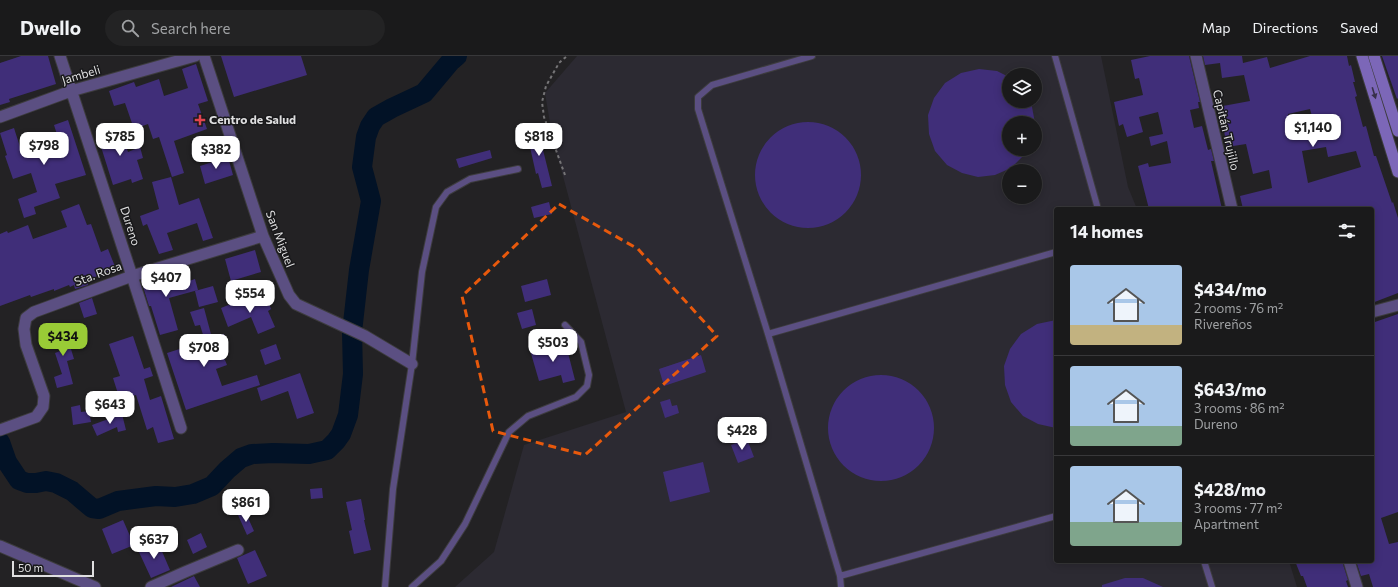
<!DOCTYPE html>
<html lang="en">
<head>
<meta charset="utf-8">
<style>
  body { margin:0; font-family:Commissioner,sans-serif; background:#232324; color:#f1f3f6; height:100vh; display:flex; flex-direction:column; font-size:15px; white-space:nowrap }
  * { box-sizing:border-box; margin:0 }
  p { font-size:13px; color:#9fa1a3 }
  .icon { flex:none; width:22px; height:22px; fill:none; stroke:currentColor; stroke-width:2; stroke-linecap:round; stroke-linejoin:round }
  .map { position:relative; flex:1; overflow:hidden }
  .details { position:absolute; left:1054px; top:151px; width:320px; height:356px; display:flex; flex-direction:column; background:#1a1a1b; border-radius:4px; box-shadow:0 2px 10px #0003,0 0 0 1px #38383a }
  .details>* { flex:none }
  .buttons { position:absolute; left:1002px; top:12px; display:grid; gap:8px }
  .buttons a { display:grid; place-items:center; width:40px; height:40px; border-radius:50%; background:#1a1a1b; box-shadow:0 2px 10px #0003,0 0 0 1px #38383a; font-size:20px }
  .scale { position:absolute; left:12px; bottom:10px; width:82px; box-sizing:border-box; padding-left:4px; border:2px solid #dfdfe0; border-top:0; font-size:11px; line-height:14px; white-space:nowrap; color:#dfdfe0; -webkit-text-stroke:3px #19191b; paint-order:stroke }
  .price { position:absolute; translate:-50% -34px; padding:0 9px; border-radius:8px; background:#fff; color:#222; font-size:13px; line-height:26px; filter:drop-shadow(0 1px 2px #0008) }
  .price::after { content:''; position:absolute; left:50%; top:24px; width:12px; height:9px; margin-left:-6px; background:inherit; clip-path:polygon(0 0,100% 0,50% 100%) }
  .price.selected { background:#99cb36; color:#111 }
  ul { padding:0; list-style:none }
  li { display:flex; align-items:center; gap:12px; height:100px; padding:0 16px }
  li+li { border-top:1px solid #38383a }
  li span { display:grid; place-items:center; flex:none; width:112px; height:80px; border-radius:4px; color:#555 }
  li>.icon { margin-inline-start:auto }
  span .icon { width:48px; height:48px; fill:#fffc; stroke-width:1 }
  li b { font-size:17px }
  h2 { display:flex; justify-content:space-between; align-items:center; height:48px; padding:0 16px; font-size:17px }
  header { display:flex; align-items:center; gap:24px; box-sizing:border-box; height:56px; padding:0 20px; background:#1a1a1b; border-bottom:1px solid #38383a }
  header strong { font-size:19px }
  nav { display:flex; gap:22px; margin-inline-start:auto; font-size:14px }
  .search { width:280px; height:36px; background:#232324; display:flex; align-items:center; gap:10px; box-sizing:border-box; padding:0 14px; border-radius:22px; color:#9fa1a3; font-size:15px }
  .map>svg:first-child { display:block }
  .built { fill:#2c2a32; fill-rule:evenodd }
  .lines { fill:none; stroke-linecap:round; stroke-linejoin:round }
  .river { stroke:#021226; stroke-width:20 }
  .building { fill:#402e79; fill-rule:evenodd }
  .service-casing { stroke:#3d3c3e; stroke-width:8 }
  .minor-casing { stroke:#3d3c3e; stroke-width:13 }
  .secondary-casing { stroke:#3d3c3e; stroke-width:13 }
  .path { stroke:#767577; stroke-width:2; stroke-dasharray:3 3; stroke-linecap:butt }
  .service { stroke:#5b4f82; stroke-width:6 }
  .minor { stroke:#5b4f82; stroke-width:11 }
  .secondary { stroke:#7c67b8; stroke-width:11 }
  .oneway { fill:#37304a }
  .marked { fill:none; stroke:#e8590c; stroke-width:3; stroke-dasharray:8 5; stroke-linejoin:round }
  .health-dot { fill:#e0444e; stroke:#19191b; stroke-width:1.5 }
  .labels { text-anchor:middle; stroke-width:3; stroke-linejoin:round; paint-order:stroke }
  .street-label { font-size:12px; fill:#dfdfe0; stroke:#19191b }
  .poi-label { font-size:12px; font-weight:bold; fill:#dfdfe0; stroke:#19191b; text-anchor:start }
</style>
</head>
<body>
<header>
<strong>Dwello</strong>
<div class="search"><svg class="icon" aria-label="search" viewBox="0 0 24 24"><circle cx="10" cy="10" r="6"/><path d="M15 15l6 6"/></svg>Search here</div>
<nav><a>Map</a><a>Directions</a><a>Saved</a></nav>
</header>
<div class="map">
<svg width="1398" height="531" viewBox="0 0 1398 531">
  <rect width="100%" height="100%" fill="#232224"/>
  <path class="built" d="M577,0H1101L1128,131L1137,153H1056V505H1289L1297,531H455L494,496L524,389L626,356L552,79L545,37ZM1009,19H1035V45H1009ZM1009,67H1035V93H1009ZM1009,115H1035V141H1009Z"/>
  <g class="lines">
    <path class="river" d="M0,386L7,406L19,424L27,427H36L46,425L56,427L72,435L92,452L99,453L118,445L156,440L175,441L193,438L212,430L227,414L241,402L252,398L273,397L309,398L327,394L336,385L341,378L348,359L353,318L352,276L359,214L371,145L362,111L366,81L370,70L376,61L392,52L424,37L450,6L457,0"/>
  </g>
  <path class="building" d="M21,0H48L56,28L9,43L10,46L0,49V7Z
    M221,0H301L307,19L234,41Z
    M1150,0H1189L1200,46H1198L1199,52L1190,54L1194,72L1202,70L1208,94L1211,93L1214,105H1211L1222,153H1149L1138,110L1148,107L1149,111L1171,107L1167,85L1151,90L1149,81L1163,78L1158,56L1139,61L1143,76L1127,81L1123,68L1119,70L1114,46L1143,39L1139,22L1135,23L1131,4Z
    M1203,0H1242L1243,7L1267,1L1270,12L1310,0H1347L1349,10L1351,9L1355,26H1353L1357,40L1355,41L1363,71L1366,70L1374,100H1376L1392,147L1393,146L1398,162V237L1372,247V153H1243L1240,140L1272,132L1269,114L1253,118L1246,88L1227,91L1222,64L1225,63L1223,50L1250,45L1244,19L1222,22L1220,7L1205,9ZM1310,53L1316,75L1292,79L1288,58ZM1326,91L1328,101L1356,95L1361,111L1308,127L1302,95Z
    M1382,0H1398V42L1397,43Z
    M196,8L208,45L198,48L207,73L174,85L184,117L172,121L159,81L153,83L148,68L134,73L125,47L114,50L109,35L134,26L136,31L159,23L164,40L188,32L182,13Z
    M979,13L997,15L1009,21V45H1030L1032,51L1035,67H1009V93H1027L1023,100L1011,112L995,119L978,121L962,117L947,109L935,95L929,78L928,59L934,42L945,27L961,17Z
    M68,64L86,119L55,128L60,142L34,151L36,158L24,162L18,143L37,136L31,117L13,123L5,100L7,99L0,77L14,72L21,94L33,90L37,102L62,94L54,69Z
    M755 119a53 53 0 1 1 106 0a53 53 0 1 1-106 0Z
    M119,70L128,96L140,91L143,102L137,104L143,123L132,127L131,123L113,129L97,78Z
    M537,70L552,130L542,132L538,117L536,118L526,73Z
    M490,94L492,102L459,112L456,103Z
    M228,101L233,119L205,128L200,110Z
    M171,121L179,149L199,142L213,182L203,185L197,167L167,177L173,194L159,198L147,168L143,170L140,160L159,153L152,126Z
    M549,146L552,158L534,162L531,151Z
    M79,148L87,169L91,168L101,196L108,193L116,213L87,224L88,229L75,233L74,229L70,231L69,229L54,235V233L31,241L30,239L0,250V178L7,175L8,177L28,169L33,183L67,171L61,155Z
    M255,194L261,216L231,225L225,203Z
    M183,216L186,226L195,223L198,234L169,242L178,274L160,279L151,250H149L141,224L163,218L164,221Z
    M547,223L551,239L525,246L521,230Z
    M213,230L218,246L199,251L195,235Z
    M266,240L271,253L268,255L275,271L258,278L251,261L228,271L221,252L243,243L245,248Z
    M92,242L97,258L84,262L79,247Z
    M204,252L212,282L224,278L228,291L221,294L227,309L216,313L222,330L257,319L260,329L186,354L167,297L205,285L200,269L195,270L190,256Z
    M532,253L536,269L522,273L517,257Z
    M1398,258V456L1381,462L1389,488L1398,486V531H1373L1369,518L1361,520L1356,505H1372V267Z
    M1056,264V372L1038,368L1023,360L1011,346L1005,329L1004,310L1010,293L1021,278L1037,268Z
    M66,269L70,283H68L74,303L67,305L73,328L57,332L54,321L62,318L55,297L60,295L53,273Z
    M133,280L144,313L150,311L153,320L144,323L150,344L161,340L174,383L158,387L153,371L147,374L136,339L120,344L113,322L120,320L109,288Z
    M276,288L281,303L265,309L260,294Z
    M547,289L548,294L566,289L575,324L563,327L561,319L539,325L530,294Z
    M701,299L706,316L664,330L659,313Z
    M300,317L314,357L297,363L288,335L261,345L257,332Z
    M828 372a53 53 0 1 1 106 0a53 53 0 1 1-106 0Z
    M670,343L672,350L677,349L679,357L665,362L660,346Z
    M80,349L81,356L89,355L91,366L73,369L71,351Z
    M122,358L126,374L118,376L117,371L97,380L92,369Z
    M747,383L754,401L738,407L731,389Z
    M703,406L710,436L670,446L663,416Z
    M322,432L323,442L311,443L310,433Z
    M361,443L365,464H364L371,494L354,498L349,475L352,474L346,446Z
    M245,455L254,475L247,479L238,459Z
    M123,464L134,489L112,498L102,473Z
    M201,477L207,491L193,498L187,484Z
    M158,486L170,514L151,522L138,494Z
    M255,494L267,520L248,528L237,502Z
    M1295,505H1342L1348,524L1346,525L1348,531H1307L1303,520H1301Z
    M194,520L200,531H171Z
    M1125,522H1143L1163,531H1102V529Z"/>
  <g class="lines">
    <g class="service-casing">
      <path id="service" d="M812,0L712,29L698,41V53L768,278L840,520L841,531
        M1055,0L1098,153
        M768,278L1056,196
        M1204,505L1212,531
        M840,520L1056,460
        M385,531L393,433L412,308L422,216L436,151L447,136L470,123L518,113
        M412,531L441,505L465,468L509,376L528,360L576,341L587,330L589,319L581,286L565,269"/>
    </g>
    <g class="minor-casing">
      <path id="minor" d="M60,0L132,220L181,372
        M204,0L263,180L289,239L296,248L365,280L412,308
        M1196,0L1232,153
        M0,61L71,35L195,0
        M1372,256L1398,249
        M0,374L36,361L43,351L44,340L26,289L24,273L26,262L34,256L132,220L263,180
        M0,490L95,531
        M1349,505L1357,531
        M151,531L185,516L238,494"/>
    </g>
    <g class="secondary-casing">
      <path id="secondary" d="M1362,0L1398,116
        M1374,0L1398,75"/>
    </g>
    <path class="path" d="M565,119L544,61L542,46L546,30L559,7L567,0"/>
    <use href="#service" class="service"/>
    <use href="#minor" class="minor"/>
    <use href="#secondary" class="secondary"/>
  </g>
  <defs><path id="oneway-solid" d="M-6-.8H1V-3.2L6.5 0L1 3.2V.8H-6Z"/></defs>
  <use class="oneway" href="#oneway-solid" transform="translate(1374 37) rotate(73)"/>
  <path class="marked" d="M559,148L638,193L717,280L585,399L493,375L462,240Z"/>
  <path class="health-dot" d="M198 58h4v4h4v4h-4v4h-4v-4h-4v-4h4z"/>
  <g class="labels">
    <g class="street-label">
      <text transform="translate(81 19) rotate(-17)" y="4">Jambeli</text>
      <text transform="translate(1226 74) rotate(77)" y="4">Capitán Trujillo</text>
      <text transform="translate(130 170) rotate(72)" y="4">Dureno</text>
      <text transform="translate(280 183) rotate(69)" y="4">San Miguel</text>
      <text transform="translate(98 218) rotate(-20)" y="4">Sta. Rosa</text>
    </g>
    <g class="poi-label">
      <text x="209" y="68">Centro de Salud</text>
    </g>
  </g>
</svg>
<div class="buttons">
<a><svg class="icon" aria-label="layers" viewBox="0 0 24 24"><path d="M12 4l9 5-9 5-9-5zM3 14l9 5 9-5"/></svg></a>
<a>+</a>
<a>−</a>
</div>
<div class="scale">50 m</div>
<b class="price" style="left:1313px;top:92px">$1,140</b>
<b class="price" style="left:120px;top:101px">$785</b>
<b class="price" style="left:539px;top:101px">$818</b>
<b class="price" style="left:44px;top:110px">$798</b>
<b class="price" style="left:216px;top:114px">$382</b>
<b class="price" style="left:166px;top:242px">$407</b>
<b class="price" style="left:250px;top:258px">$554</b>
<b class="price selected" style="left:63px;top:301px">$434</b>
<b class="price" style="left:553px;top:307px">$503</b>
<b class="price" style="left:204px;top:312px">$708</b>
<b class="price" style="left:110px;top:369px">$643</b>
<b class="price" style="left:742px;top:395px">$428</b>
<b class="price" style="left:246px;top:467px">$861</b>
<b class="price" style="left:154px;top:504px">$637</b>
<section class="details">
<h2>14 homes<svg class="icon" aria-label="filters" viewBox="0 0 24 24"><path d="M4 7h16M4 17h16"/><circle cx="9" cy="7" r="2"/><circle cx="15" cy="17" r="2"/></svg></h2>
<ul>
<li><span style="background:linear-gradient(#a9c7e8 75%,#c2b280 0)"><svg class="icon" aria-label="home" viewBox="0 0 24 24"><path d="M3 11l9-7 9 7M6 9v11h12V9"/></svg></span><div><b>$434/mo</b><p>2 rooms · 76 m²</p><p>Rivereños</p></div></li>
<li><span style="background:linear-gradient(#a9c7e8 75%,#7fa58c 0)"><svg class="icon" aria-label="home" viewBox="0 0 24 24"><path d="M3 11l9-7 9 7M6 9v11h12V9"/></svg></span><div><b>$643/mo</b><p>3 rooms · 86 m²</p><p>Dureno</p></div></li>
<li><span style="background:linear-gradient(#a9c7e8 70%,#7fa58c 0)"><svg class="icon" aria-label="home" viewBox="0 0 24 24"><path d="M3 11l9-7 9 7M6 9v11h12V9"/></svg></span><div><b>$428/mo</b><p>3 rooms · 77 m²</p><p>Apartment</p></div></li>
</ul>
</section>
</div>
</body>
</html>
